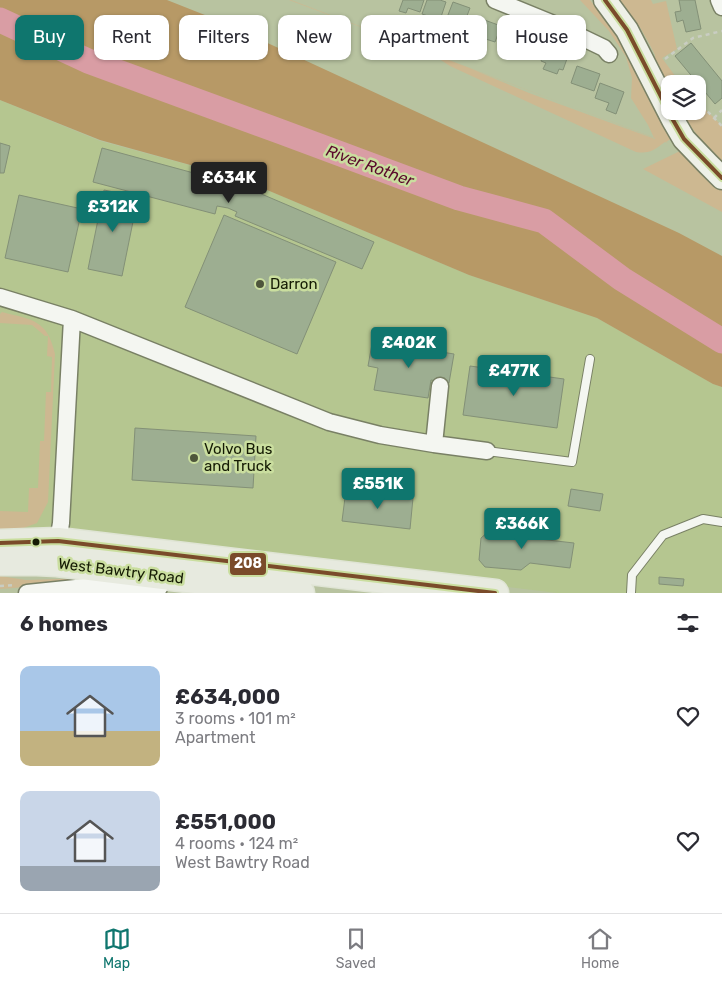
<!DOCTYPE html>
<html lang="en">
<head>
<meta charset="utf-8">
<style>
  body { margin:0; font-family:Rubik,sans-serif; background:#f2f2f3; color:#2b2b33; height:100vh; display:flex; flex-direction:column; font-size:19px; white-space:nowrap }
  * { box-sizing:border-box; margin:0 }
  p { font-size:16px; color:#7c7c81 }
  .icon { flex:none; width:28px; height:28px; fill:none; stroke:currentColor; stroke-width:2; stroke-linecap:round; stroke-linejoin:round }
  .map { position:relative; height:593px; overflow:hidden }
  .details { display:flex; flex-direction:column; background:#fff; flex:1 }
  .details>* { flex:none }
  .guide { position:absolute; left:15px; top:15px; width:692px; height:45px; display:flex; gap:10px }
  .tools { position:absolute; left:661px; top:75px; display:grid; gap:10px }
  .tools a { display:grid; place-items:center; width:45px; height:45px; border-radius:10px; background:#fff; box-shadow:0 1px 4px #0004; font-size:25px }
  .price { position:absolute; translate:-50% -42px; padding:0 11px; border-radius:5px; background:#0f766e; color:#fff; font-size:16px; line-height:32px; filter:drop-shadow(0 1px 2px #0008) }
  .price::after { content:''; position:absolute; left:50%; top:30px; width:15px; height:11px; margin-left:-8px; background:inherit; clip-path:polygon(0 0,100% 0,50% 100%) }
  .price.active { background:#222; color:#fff }
  ul { padding:0; list-style:none }
  li { display:flex; align-items:center; gap:15px; height:125px; padding:0 20px }
  li span { display:grid; place-items:center; flex:none; width:140px; height:100px; border-radius:10px; color:#555 }
  li>.icon { margin-inline-start:auto }
  span .icon { width:60px; height:60px; fill:#fffc; stroke-width:1 }
  li b { font-size:21px }
  h2 { display:flex; justify-content:space-between; align-items:center; height:60px; padding:0 20px; font-size:21px }
  .tag { padding:0 18px; border-radius:10px; background:#fff; box-shadow:0 1px 4px #0004; font-size:18px; line-height:45px }
  .tag.active { background:#0f766e; color:#fff }
  .menu { display:flex; justify-content:space-around; align-items:center; height:70px; border-top:1px solid #e1e1e2; background:#fff; font-size:14px; color:#7c7c81 }
  .menu a { display:grid; justify-items:center; gap:2px }
  .menu .active { color:#0f766e }
  .map>svg:first-child { display:block }
  .built { fill:#b5c690 }
  .green { fill:#cdb891; fill-rule:evenodd }
  .forest { fill:#b79966 }
  .lines { fill:none; stroke-linecap:round; stroke-linejoin:round }
  .river { stroke:#d99da4; stroke-width:25 }
  .building { fill:#9dae91; stroke:#839077 }
  .lane-casing { stroke:#798065; stroke-width:10 }
  .street-casing { stroke:#798065; stroke-width:19 }
  .secondary-casing { stroke:#798065; stroke-width:25 }
  .primary-casing { stroke:#dfe4d4; stroke-width:29 }
  .path { stroke:#c9cdc2; stroke-width:2.5; stroke-dasharray:4 4; stroke-linecap:butt }
  .lane { stroke:#f4f6f1; stroke-width:8 }
  .street { stroke:#f4f6f1; stroke-width:16 }
  .secondary { stroke:#eef0e7; stroke-width:22 }
  .primary { stroke:#e7eadf; stroke-width:26 }
  .bus-1-casing { stroke:#cade9f; stroke-width:8 }
  .bus-1 { stroke:#7a4b2a; stroke-width:4 }
  .poi-dot { fill:#4e563b; stroke:#cade9f; stroke-width:2 }
  .bus-dot { fill:#151b04; stroke:#cade9f; stroke-width:2 }
  .labels { text-anchor:middle; stroke-width:5; stroke-linejoin:round; paint-order:stroke }
  .poi-label { font-size:15px; fill:#151b04; stroke:#cade9f; text-anchor:start }
  .street-label { font-size:15px; fill:#151b04; stroke:#cade9f }
  .water-label { font-size:16px; font-style:italic; fill:#5a092b; stroke:#cade9f }
  .line-badge { stroke:#cade9f; stroke-width:2 }
  .badge-label { font-size:14px; text-anchor:middle; font-weight:bold; fill:#fff }
</style>
</head>
<body>
<div class="map">
<svg width="722" height="593" viewBox="0 0 722 593">
  <rect width="100%" height="100%" fill="#b8c3a0"/>
  <path class="built" d="M0,100L100,141L241,179L469,275L597,318L713,384L722,387V593H557L100,536L0,532Z"/>
  <path class="green" d="M289,0H291L654,138L648,125L631,98L632,78L626,57L609,31L580,0H590L616,32L674,137L666,142L670,144L665,142C654,150 650,154 636,152L450,66L430,53ZM469,68L655,138V139L529,93Z
    M619,0H651L653,4L666,1L677,49L662,58L681,84H670V91L655,62V55L651,47L641,29Z
    M698,106L699,107L702,106L722,126V162L699,138L680,111H698Z
    M682,150L722,186V212L643,169Z
    M2,312C32,320 47,319 55,354L48,502L37,523L13,532H0V511L28,512L29,488H38L40,441H44L46,392H51L52,357L47,356L48,336H45L32,325L0,323V314Z
    M0,576L26,580L95,578L39,586L0,589Z"/>
  <path class="forest" d="M0,0H167L220,21L679,233L722,256V387L713,384L597,318L469,275L241,179L100,140L0,100Z"/>
  <g class="lines">
    <path class="river" d="M0,20L88,61L279,131L459,198L544,221L622,279L722,341"/>
  </g>
  <path class="building" d="M403,0H424L420,12L408,8L406,13L399,11Z
    M427,0H440L446,2L440,20L422,14Z
    M679,0H695L701,29L686,32L683,20L677,22L675,12L681,11Z
    M453,2L470,8L463,26L446,20Z
    M479,18L501,26L495,42L473,35Z
    M514,30L536,38L529,58L506,49Z
    M691,43L722,81V98L715,104L675,56Z
    M547,45L569,53L563,70L559,69L557,74L543,69L546,63L541,61Z
    M577,66L600,74L594,91L571,83Z
    M600,83L624,92L616,114L606,110L609,103L595,98Z
    M0,143L10,146L4,173H0Z
    M102,148L245,187L374,242L362,269L235,216L237,212L228,208L217,206L215,214L93,182Z
    M104,190L138,197L122,276L88,269Z
    M19,195L82,209L68,272L5,258Z
    M224,215L336,262L297,354L185,307Z
    M372,344L392,348V344L454,354L449,383L431,380L428,398L374,390L378,368L368,366Z
    M470,366L564,379L557,428L463,415Z
    M135,428L256,436L253,488L132,480Z
    M571,489L603,494L600,511L568,506Z
    M346,490L413,498L410,529L342,521Z
    M509,523L530,526V538L574,543L570,568L530,563L521,570L485,567L479,560L481,538L489,531L508,534Z
    M659,577L684,579L683,586L659,584Z"/>
  <g class="lines">
    <g class="lane-casing">
      <path id="lane" d="M487,451L572,462L590,359
        M631,593L632,575L663,535L703,519L722,522"/>
    </g>
    <g class="street-casing">
      <path id="street" d="M495,0L556,25L604,48L609,54
        M719,0L722,7
        M0,297L72,319L329,422L380,435L434,444L487,451
        M434,444L440,386
        M58,541L61,523L72,319
        M27,593L105,585L144,586L159,588"/>
    </g>
    <g class="secondary-casing">
      <path id="secondary" d="M605,0L627,30L673,120L684,139L708,164L722,178"/>
    </g>
    <g class="primary-casing">
      <path id="primary" d="M0,543L58,541L495,593
        M0,562H37L57,563L301,593"/>
    </g>
    <path class="path" d="M665,59L693,38L722,31
      M702,106L722,126
      M714,118L722,110
      M0,586L16,585"/>
    <use href="#lane" class="lane"/>
    <use href="#street" class="street"/>
    <use href="#secondary" class="secondary"/>
    <use href="#primary" class="primary"/>
    <g class="bus-1-casing">
      <path id="bus-1" d="M605,0L627,30L673,120L684,139L722,178
        M0,543L58,541L495,593"/>
    </g>
    <use href="#bus-1" class="bus-1"/>
  </g>
  <g class="poi-dot">
    <circle cx="260" cy="284" r="5"/>
    <circle cx="194" cy="458" r="5"/>
  </g>
  <circle class="bus-dot" cx="36" cy="542" r="4.5"/>
  <g class="labels">
    <g class="poi-label">
      <text x="270" y="289">Darron</text>
      <text x="204" y="454">Volvo Bus<tspan x="204" dy="17">and Truck</tspan></text>
    </g>
    <g class="street-label">
      <text transform="translate(121 571) rotate(7)" y="5">West Bawtry Road</text>
    </g>
    <g class="water-label">
      <text transform="translate(370 165) rotate(20)" y="6">River Rother</text>
    </g>
  </g>
  <rect class="line-badge" x="229" y="552" width="38" height="24" rx="5" fill="#7a4b2a"/>
  <g class="badge-label">
    <text x="248" y="568">208</text>
  </g>
</svg>
<div class="tools">
<a><svg class="icon" aria-label="layers" viewBox="0 0 24 24"><path d="M12 4l9 5-9 5-9-5zM3 14l9 5 9-5"/></svg></a>
</div>
<b class="price active" style="left:229px;top:204px">£634K</b>
<b class="price" style="left:113px;top:233px">£312K</b>
<b class="price" style="left:409px;top:369px">£402K</b>
<b class="price" style="left:514px;top:397px">£477K</b>
<b class="price" style="left:378px;top:510px">£551K</b>
<b class="price" style="left:522px;top:550px">£366K</b>
<div class="guide">
<a class="tag active">Buy</a>
<a class="tag">Rent</a>
<a class="tag">Filters</a>
<a class="tag">New</a>
<a class="tag">Apartment</a>
<a class="tag">House</a>
</div>
</div>
<section class="details">
<h2>6 homes<svg class="icon" aria-label="filters" viewBox="0 0 24 24"><path d="M4 7h16M4 17h16"/><circle cx="9" cy="7" r="2"/><circle cx="15" cy="17" r="2"/></svg></h2>
<ul>
<li><span style="background:linear-gradient(#a9c7e8 65%,#c2b280 0)"><svg class="icon" aria-label="home" viewBox="0 0 24 24"><path d="M3 11l9-7 9 7M6 9v11h12V9"/></svg></span><div><b>£634,000</b><p>3 rooms · 101 m²</p><p>Apartment</p></div><svg class="icon" aria-label="heart" viewBox="0 0 24 24"><path d="M12 20l-8-8c-3-5 5-10 8-4 3-6 11-1 8 4z"/></svg></li>
<li><span style="background:linear-gradient(#c9d6e8 75%,#9aa5b1 0)"><svg class="icon" aria-label="home" viewBox="0 0 24 24"><path d="M3 11l9-7 9 7M6 9v11h12V9"/></svg></span><div><b>£551,000</b><p>4 rooms · 124 m²</p><p>West Bawtry Road</p></div><svg class="icon" aria-label="heart" viewBox="0 0 24 24"><path d="M12 20l-8-8c-3-5 5-10 8-4 3-6 11-1 8 4z"/></svg></li>
</ul>
</section>
<nav class="menu">
<a class="active"><svg class="icon" aria-label="map" viewBox="0 0 24 24"><path d="M3 6l6-2 6 2 6-2v14l-6 2-6-2-6 2zM9 4v14M15 6v14"/></svg>Map</a>
<a><svg class="icon" aria-label="saved" viewBox="0 0 24 24"><path d="M7 4h10v16l-5-4-5 4z"/></svg>Saved</a>
<a><svg class="icon" aria-label="home" viewBox="0 0 24 24"><path d="M3 11l9-7 9 7M6 9v11h12V9"/></svg>Home</a>
</nav>
</body>
</html>
